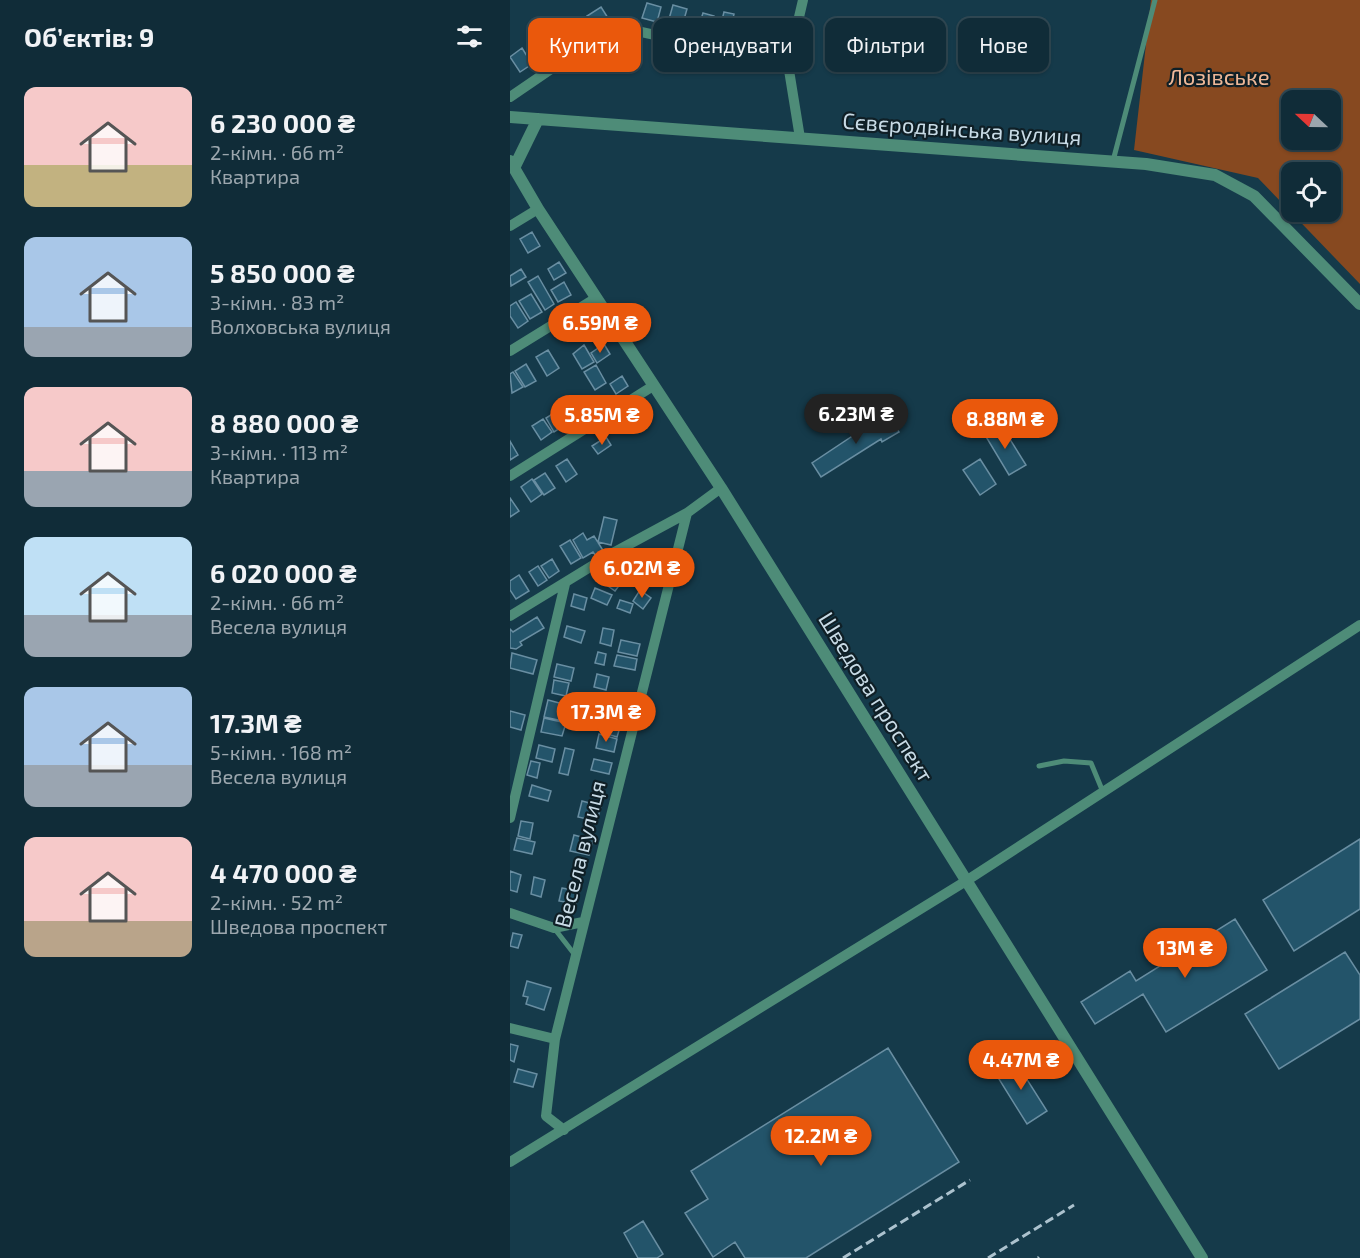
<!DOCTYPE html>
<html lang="uk">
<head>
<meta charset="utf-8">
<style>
  body { margin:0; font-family:"Exo 2",sans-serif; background:#1e3843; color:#f1f3f6; height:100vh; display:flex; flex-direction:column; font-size:22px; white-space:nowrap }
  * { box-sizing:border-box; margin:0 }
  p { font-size:20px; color:#9ca7ae }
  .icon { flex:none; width:33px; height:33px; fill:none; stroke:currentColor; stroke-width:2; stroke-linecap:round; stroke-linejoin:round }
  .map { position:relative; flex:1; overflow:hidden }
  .sheet { display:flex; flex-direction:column; background:#102c38; width:510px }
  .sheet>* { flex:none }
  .guide { position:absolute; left:18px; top:18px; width:570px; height:54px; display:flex; gap:12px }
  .needle { width:39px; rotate:292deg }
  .controls { position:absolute; left:771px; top:90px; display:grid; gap:12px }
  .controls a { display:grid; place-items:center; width:60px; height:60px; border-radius:12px; background:#102c38; box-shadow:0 2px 4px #0004,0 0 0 2px #304853; font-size:30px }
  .price { position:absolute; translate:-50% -51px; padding:0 14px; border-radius:21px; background:#ea580c; color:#fff; font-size:20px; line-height:39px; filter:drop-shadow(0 2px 3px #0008) }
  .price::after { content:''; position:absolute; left:50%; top:36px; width:18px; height:14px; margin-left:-9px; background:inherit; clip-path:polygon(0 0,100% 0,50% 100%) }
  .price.selected { background:#222; color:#fff }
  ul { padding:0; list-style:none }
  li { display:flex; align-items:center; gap:18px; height:150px; padding:0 24px }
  li span { display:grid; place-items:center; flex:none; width:168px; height:120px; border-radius:12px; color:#555 }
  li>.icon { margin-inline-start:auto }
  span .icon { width:72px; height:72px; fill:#fffc; stroke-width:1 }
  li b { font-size:26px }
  h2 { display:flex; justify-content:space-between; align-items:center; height:72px; padding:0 24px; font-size:26px }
  .chip { padding:0 21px; border-radius:12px; background:#102c38; box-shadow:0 2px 4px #0004,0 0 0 2px #304853; font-size:21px; line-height:54px }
  .chip.selected { background:#ea580c; color:#fff }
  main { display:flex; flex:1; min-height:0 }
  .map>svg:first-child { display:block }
  .green { fill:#874920; fill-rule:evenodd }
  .building { fill:#23546a; stroke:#698ea2; stroke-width:1.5 }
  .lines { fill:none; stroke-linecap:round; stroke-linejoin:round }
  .service { stroke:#4e8c78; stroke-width:5 }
  .minor { stroke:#4e8c78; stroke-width:10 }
  .tertiary { stroke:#4e8c78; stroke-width:12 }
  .rail { stroke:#acc2ce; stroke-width:3; stroke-dasharray:9 4.5; stroke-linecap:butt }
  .labels { text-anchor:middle; stroke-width:4.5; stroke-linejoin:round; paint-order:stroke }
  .park-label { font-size:22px; fill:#eeb898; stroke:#0f1f26 }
  .street-label { font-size:22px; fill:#c8dbe6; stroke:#0f1f26 }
</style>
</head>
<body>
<main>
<section class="sheet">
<h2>Об’єктів: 9<svg class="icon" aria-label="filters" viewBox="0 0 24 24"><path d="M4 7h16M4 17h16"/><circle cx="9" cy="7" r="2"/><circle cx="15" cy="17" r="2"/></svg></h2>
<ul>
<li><span style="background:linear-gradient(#f6c9c9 65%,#c2b280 0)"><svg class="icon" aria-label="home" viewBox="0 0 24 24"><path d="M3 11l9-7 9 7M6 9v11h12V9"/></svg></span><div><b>6 230 000 ₴</b><p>2-кімн. · 66 m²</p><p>Квартира</p></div></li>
<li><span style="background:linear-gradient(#a9c7e8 75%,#9aa5b1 0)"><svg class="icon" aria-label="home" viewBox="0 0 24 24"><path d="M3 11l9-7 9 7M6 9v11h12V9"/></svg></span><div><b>5 850 000 ₴</b><p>3-кімн. · 83 m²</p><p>Волховська вулиця</p></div></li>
<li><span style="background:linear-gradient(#f6c9c9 70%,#9aa5b1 0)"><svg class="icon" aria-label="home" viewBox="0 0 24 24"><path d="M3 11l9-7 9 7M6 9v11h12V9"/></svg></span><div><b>8 880 000 ₴</b><p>3-кімн. · 113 m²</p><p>Квартира</p></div></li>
<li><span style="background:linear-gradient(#bfe0f5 65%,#9aa5b1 0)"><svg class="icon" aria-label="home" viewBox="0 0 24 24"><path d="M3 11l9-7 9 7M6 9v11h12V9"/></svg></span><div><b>6 020 000 ₴</b><p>2-кімн. · 66 m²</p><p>Весела вулиця</p></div></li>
<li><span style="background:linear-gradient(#a9c7e8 65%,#9aa5b1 0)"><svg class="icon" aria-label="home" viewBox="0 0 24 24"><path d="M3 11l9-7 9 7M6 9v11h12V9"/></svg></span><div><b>17.3M ₴</b><p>5-кімн. · 168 m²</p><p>Весела вулиця</p></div></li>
<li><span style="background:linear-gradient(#f6c9c9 70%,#b9a48a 0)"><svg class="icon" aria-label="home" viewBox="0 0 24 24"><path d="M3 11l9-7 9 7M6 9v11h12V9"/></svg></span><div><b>4 470 000 ₴</b><p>2-кімн. · 52 m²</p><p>Шведова проспект</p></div></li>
</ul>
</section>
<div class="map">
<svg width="850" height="1258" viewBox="0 0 850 1258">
  <rect width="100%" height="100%" fill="#153a4a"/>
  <path class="green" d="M641,0H850V284L748,178L624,150ZM782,100H820V140H782ZM782,172H820V212H782Z"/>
  <path class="building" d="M137,3L151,7L147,22L132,18Z
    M163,5L177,9L171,30L157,26Z
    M91,7L98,18L85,27L77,16Z
    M214,12L224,14L221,27L211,24Z
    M193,13L204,16L199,35L187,32Z
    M261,30L273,34L269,53L256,50Z
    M34,38L43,51L34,57L26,44Z
    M12,48L22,64L10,72L0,57Z
    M26,48L35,61L30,65L20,52Z
    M22,232L30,246L18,253L10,239Z
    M49,262L56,273L44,280L38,269Z
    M11,269L16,277L1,286L0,276Z
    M28,276L44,304L35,310L18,282Z
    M54,282L61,295L48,302L41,290Z
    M21,294L32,312L20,319L9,301Z
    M6,302L18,321L8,328L0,316V306Z
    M94,344L100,354L87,363L81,353Z
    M74,345L84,362L72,369L63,354Z
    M38,350L49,368L37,376L26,357Z
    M16,364L26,381L15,387L5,371Z
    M86,365L96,383L85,390L74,372Z
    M3,372L13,387L2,393L0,374Z
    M112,376L118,386L106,394L100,384Z
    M68,396L78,412L66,419L56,403Z
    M47,411L55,425L44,432L36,418Z
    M377,413L389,432L372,442L371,439L311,477L302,463Z
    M125,414L130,422L116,431L111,423Z
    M33,419L42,432L31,440L22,426Z
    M491,425L516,465L499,475L475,435Z
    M96,437L101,445L88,454L82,446Z
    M0,441L8,455L0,460Z
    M57,459L67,474L56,482L46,466Z
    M470,459L486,484L470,495L453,470Z
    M35,473L45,488L34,495L24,480Z
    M22,479L32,494L21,502L11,487Z
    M0,498L9,511L0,517Z
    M94,517L107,520L101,545L88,542Z
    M73,533L77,540L84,536L94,552L86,556L83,552L73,558L63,540Z
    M60,540L71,558L61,564L50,546Z
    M42,559L49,571L39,578L31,566Z
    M28,566L37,580L28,586L19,572Z
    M100,567L115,578L105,591L91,581Z
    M9,575L19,591L6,599L0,590V581Z
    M85,588L102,595L97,605L81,598Z
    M130,590L141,598L133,609L123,601Z
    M64,594L77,598L74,610L61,606Z
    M110,600L123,604L120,613L107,608Z
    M27,617L34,628L10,642L12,645L6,649L0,648V629L3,632Z
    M57,626L75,631L71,643L54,637Z
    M93,628L104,630L101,646L90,643Z
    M111,640L130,644L127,656L108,652Z
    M88,652L96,654L94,665L85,663Z
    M2,653L27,660L23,674L0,668Z
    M107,655L127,659L125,670L104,666Z
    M47,664L64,668L61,681L44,677Z
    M87,674L99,677L96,690L84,687Z
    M44,680L59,683L56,696L42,693Z
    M94,694L117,699L114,711L91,706Z
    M38,700L57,705L53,721L34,717Z
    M0,711L15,715L11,730L0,727Z
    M96,717L112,721L107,737L91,732Z
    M34,718L56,723L52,736L31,732Z
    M89,734L107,739L104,752L86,748Z
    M29,745L45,749L42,762L26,758Z
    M55,748L64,750L58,775L49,773Z
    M84,759L102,763L99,774L81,770Z
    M21,761L30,763L27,778L17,775Z
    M22,785L41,791L38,801L19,796Z
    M72,801L91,806L87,821L68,817Z
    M11,821L23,823L20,839L8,836Z
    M64,835L83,840L79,855L60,851Z
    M7,838L25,842L22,854L4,850Z
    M850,839V909L784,951L753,900Z
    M0,871L11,875L7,892L0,890Z
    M24,877L35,880L31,897L21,894Z
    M52,888L69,891L66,904L49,901Z
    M725,919L757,970L656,1032L633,994L585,1024L571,1002L620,971L626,981Z
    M3,933L12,935L8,948L0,946Z
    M835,952L850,975V1019L769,1069L735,1014Z
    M17,981L41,988L34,1010L16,1004L18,997L13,996Z
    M0,1044L8,1046L4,1062L0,1060Z
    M378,1048L449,1162L296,1258H235L225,1242L203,1257L175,1213L198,1199L181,1171Z
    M504,1059L537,1111L517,1124L484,1071Z
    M8,1069L27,1074L23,1087L4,1082Z
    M133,1221L153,1254L147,1258H128L114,1233Z"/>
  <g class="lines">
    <path class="service" d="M603,161L645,0
      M529,766L554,761L581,763L593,792
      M44,928L65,955"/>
    <path class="minor" d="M0,97L104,26L278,64
      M290,138L278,64L293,0
      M0,226L28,209
      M0,351L86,298
      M0,476L143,386
      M0,616L103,553L177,513L211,488
      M0,818L55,584
      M0,913L44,928L73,922
      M0,1028L45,1039
      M54,1130L36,1116L45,1039L177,513
      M0,1162L456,881L850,625"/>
    <path class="tertiary" d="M0,117L636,164L705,175L744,196L850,304
      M0,161L28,209L211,488L692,1258
      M4,168L28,119"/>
    <path class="rail" d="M333,1258L460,1180
      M478,1258L564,1205
      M528,1258L529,1257"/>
  </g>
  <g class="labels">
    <g class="park-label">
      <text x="709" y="85">Лозівське</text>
    </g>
    <g class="street-label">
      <text transform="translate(452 129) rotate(4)" y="8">Сєвєродвінська вулиця</text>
      <text transform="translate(366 697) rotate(58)" y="8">Шведова проспект</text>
      <text transform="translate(70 854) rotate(-76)" y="8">Весела вулиця</text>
    </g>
  </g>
</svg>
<div class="controls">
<a><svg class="needle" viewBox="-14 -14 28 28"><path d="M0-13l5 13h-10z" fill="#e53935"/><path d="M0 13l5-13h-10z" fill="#9ca7ae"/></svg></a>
<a><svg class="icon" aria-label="locate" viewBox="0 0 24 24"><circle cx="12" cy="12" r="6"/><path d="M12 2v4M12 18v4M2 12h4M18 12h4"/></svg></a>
</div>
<b class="price" style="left:90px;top:354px">6.59M ₴</b>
<b class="price selected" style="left:346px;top:445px">6.23M ₴</b>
<b class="price" style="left:92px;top:446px">5.85M ₴</b>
<b class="price" style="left:495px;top:450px">8.88M ₴</b>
<b class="price" style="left:132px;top:599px">6.02M ₴</b>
<b class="price" style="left:96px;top:743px">17.3M ₴</b>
<b class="price" style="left:675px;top:979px">13M ₴</b>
<b class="price" style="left:511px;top:1091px">4.47M ₴</b>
<b class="price" style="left:311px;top:1167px">12.2M ₴</b>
<div class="guide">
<a class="chip selected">Купити</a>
<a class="chip">Орендувати</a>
<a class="chip">Фільтри</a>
<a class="chip">Нове</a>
</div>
</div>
</main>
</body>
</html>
